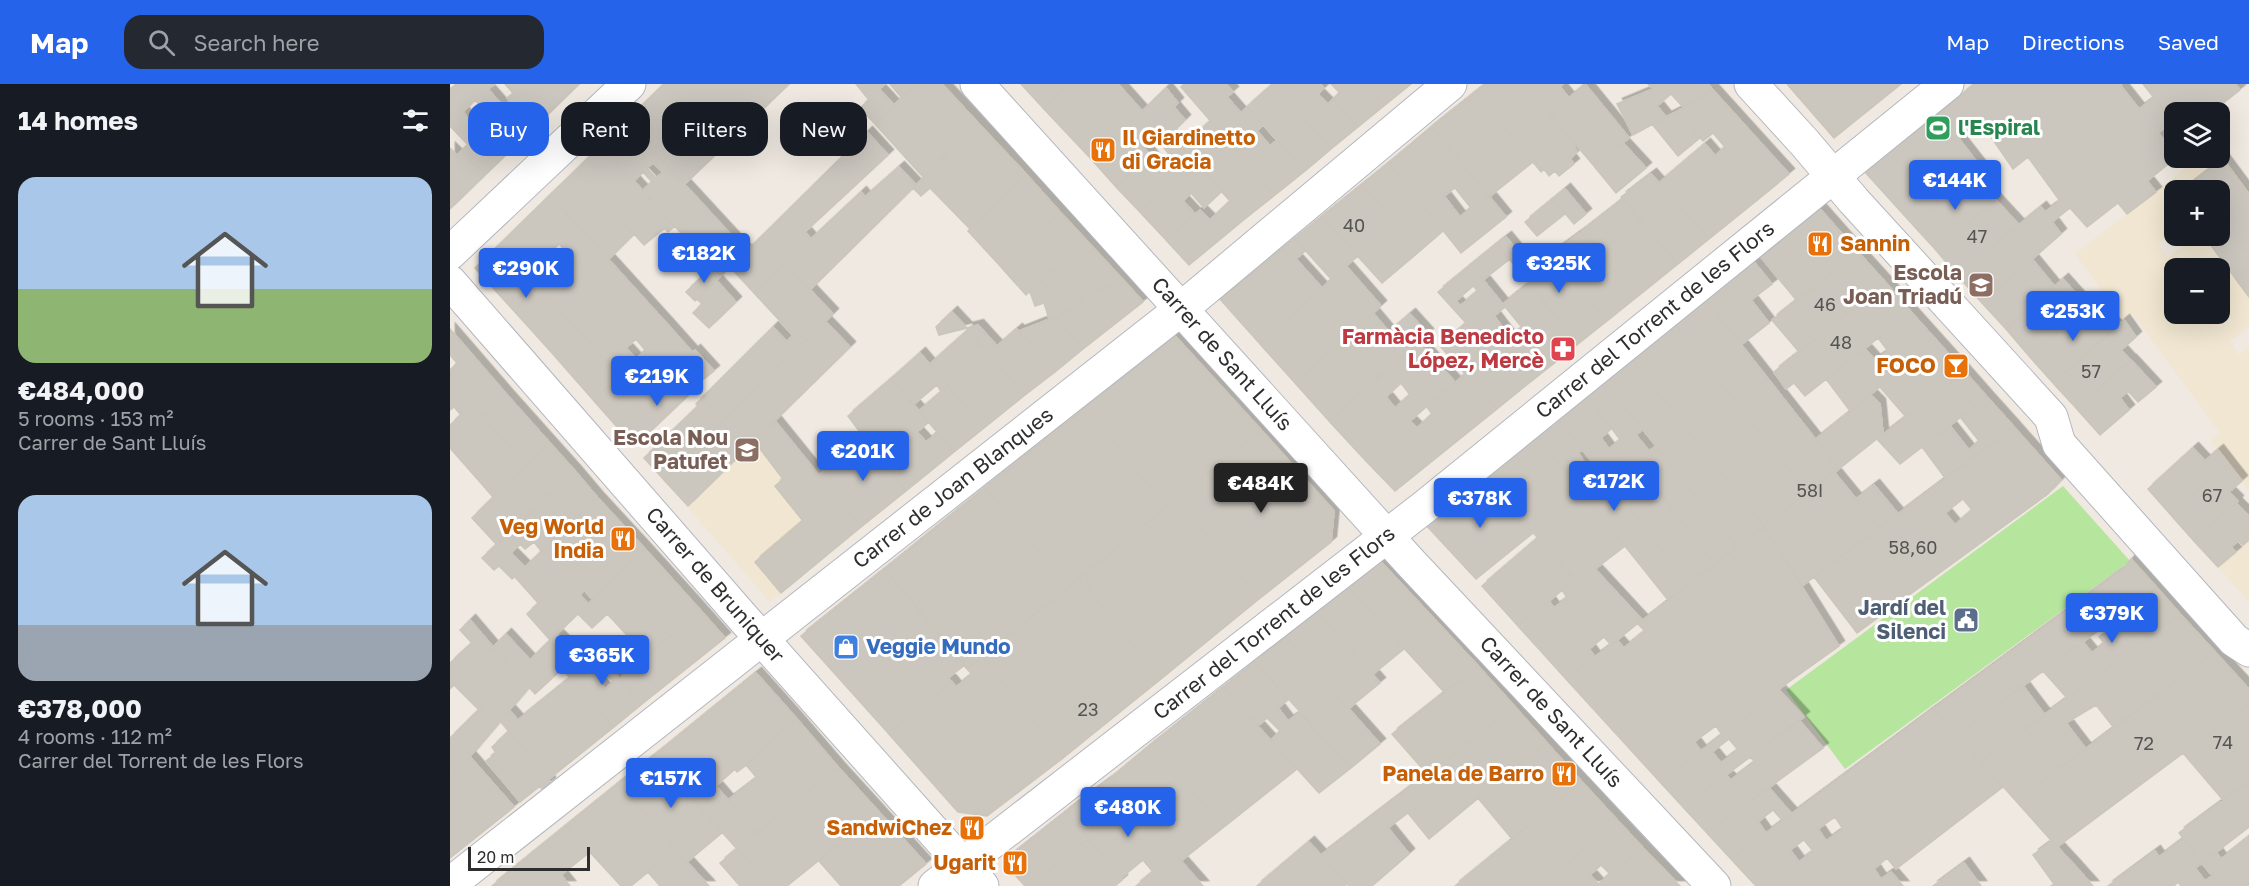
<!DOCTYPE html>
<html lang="en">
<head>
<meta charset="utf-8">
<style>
  body { margin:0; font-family:"Golos Text",sans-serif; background:#242831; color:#f1f3f6; height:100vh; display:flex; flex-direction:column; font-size:22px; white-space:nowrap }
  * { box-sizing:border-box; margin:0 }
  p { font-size:20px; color:#9ea1a6 }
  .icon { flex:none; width:33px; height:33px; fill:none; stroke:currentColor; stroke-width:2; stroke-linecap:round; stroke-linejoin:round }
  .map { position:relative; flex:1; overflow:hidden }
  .details { display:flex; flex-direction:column; background:#171b24; width:450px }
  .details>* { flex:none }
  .top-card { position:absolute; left:18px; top:18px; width:570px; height:54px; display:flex; gap:12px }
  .tools { position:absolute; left:1714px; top:18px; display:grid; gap:12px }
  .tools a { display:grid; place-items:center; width:66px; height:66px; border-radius:12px; background:#171b24; box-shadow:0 6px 24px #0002; font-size:30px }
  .scale { position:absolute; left:18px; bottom:15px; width:122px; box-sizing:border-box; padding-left:6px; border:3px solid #2e2e2e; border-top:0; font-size:16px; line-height:21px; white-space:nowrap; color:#2e2e2e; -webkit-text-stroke:4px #fff; paint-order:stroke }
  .price { position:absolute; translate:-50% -51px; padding:0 14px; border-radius:6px; background:#2563eb; color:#fff; font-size:20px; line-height:39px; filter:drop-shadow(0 2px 3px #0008) }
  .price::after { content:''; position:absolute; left:50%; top:36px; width:18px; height:14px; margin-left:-9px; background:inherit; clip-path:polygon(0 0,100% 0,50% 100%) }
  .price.on { background:#222; color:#fff }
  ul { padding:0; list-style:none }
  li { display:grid; align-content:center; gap:12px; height:318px; padding:0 18px }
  li span { display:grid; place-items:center; height:186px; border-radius:18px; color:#555 }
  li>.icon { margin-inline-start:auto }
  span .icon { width:108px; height:108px; fill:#fffc; stroke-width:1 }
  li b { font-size:26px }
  h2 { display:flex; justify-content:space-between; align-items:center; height:72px; padding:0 18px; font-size:26px }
  .tag { padding:0 21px; border-radius:18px; background:#171b24; box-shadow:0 6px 24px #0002; font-size:21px; line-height:54px }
  .tag.on { background:#2563eb; color:#fff }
  header { display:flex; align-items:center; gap:36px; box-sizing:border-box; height:84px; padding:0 30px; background:#2563eb; color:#fff }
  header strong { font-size:28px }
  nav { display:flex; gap:33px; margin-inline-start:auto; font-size:21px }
  .search { width:420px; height:54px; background:#242831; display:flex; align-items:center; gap:15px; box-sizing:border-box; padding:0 21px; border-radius:18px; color:#9ea1a6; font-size:22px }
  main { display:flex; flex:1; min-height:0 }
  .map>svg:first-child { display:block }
  .education { fill:#f0e6d1; fill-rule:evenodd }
  .green { fill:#b6e59e }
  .building { fill:#cbc7bf; stroke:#cbc5ba; stroke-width:1.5; fill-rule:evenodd; filter:url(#shadow) }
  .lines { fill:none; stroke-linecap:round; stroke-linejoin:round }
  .minor-casing { stroke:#b4b7c1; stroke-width:35 }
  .minor { stroke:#fff; stroke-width:33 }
  .labels { text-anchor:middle; stroke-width:6; stroke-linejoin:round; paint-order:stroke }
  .number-label { font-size:18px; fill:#555452 }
  .leisure-label { font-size:21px; font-weight:bold; fill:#27864d; stroke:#fff; text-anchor:start }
  .food-label { font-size:21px; font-weight:bold; fill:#c56008; stroke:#fff; text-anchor:end }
  .education-label { font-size:21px; font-weight:bold; fill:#785e54; stroke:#fff; text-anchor:end }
  .street-label { font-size:21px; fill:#2e2e2e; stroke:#fff }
  .health-label { font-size:21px; font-weight:bold; fill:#be3a42; stroke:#fff; text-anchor:end }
  .service-label { font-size:21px; font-weight:bold; fill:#4e5e75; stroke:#fff; text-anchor:end }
  .shop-label { font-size:21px; font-weight:bold; fill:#366cbe; stroke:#fff; text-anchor:start }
</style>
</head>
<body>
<header>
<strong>Map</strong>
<div class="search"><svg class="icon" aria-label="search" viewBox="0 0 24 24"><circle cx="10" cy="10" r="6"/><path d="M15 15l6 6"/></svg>Search here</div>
<nav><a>Map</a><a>Directions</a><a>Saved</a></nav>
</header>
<main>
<section class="details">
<h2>14 homes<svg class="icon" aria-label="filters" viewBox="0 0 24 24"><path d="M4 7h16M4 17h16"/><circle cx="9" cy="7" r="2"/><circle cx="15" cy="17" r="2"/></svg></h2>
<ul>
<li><span style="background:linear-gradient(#a9c7e8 60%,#8fb573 0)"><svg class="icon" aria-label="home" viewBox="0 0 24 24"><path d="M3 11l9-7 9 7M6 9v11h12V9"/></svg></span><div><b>€484,000</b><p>5 rooms · 153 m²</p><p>Carrer de Sant Lluís</p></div></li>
<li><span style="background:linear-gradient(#a9c7e8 70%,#9aa5b1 0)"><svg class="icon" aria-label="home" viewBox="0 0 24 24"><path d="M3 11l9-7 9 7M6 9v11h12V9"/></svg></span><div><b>€378,000</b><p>4 rooms · 112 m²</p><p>Carrer del Torrent de les Flors</p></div></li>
</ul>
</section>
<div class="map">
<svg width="1799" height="802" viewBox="0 0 1799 802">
  <defs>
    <filter id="shadow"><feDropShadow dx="5.5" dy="-5.5" stdDeviation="0" flood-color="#0004"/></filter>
  </defs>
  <rect width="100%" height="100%" fill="#efe9e1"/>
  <path class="education" d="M1770,67L1799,106V242L1780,257L1789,271L1799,263V407L1761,357L1770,349L1682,229L1674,236L1625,170L1749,74H1770ZM1725,106H1770V152H1733L1738,158L1718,173L1708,160L1725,148ZM1725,184H1770V201L1774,207L1770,210V230H1725Z
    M375,237L400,263L325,337L411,443L320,518L214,396Z
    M1799,456V518L1768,483Z"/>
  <path class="green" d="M1613,402L1680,477L1395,685L1336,606Z"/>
  <path class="building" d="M7,0H45L38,5L58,28L65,22L84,44L35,91L12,66L18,61L0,42V5ZM25,16L38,31L25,43L13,28Z
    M55,0H129L84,44L57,14L63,9Z
    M214,0H339L234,101L176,37Z
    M406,0H435L429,5L444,21L425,40L410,24L419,16Z
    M440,0H465L452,14Z
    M465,0H492L528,39L473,93L425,40Z
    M571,0H617L593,24Z
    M617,0H668L692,27L642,76L593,24Z
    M734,0H776L783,8L777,13L791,29L797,23L813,41L807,47L820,62L827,56L855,87L825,111L731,3Z
    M823,0H870L874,4L868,10L878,20L883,15L908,43L881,65Z
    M823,0L881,65L855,87L797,23Z
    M881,0H916L935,21L908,43L883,15L890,9Z
    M916,0H961L935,21Z
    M1036,0H1074L1126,60L1124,62L1127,68L1120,75L1124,80L1109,92L1105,87L1099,92L1094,85L1091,88L1026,8Z
    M1074,0H1113L1110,3L1119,14L1135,0L1179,54L1144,82Z
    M1198,0H1258L1262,5L1233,23L1221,10L1207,22L1216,33L1183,51L1167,20L1203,5Z
    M1337,0H1451L1384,54Z
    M1525,0H1672L1670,1L1689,25L1704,14L1723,37L1708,49L1725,69L1726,74L1697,97L1706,108L1677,130L1668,119L1637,143L1620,124L1602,138L1611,150L1532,219L1507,191L1591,123L1595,128L1610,117L1578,73L1563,85L1512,11Z
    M1693,0H1785L1790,6L1762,28H1725V40Z
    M716,4L728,19L724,23L735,36L713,58L703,47L690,60L700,70L666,103L642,76Z
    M1262,5L1339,90L1305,118L1265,72L1275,63L1263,49L1253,57L1228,27Z
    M1026,8L1083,78L1039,113L982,43Z
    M1512,11L1530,37L1509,55L1530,82L1463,141L1415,88Z
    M1228,27L1250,54L1228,72L1202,40Z
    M176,37L296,167L271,192L192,107L202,98L193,88L184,97L151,61ZM203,79L213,88L206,94L197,84Z
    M760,37L825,111L796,134L731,64Z
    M528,39L576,90L520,145L480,104L471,112L463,104Z
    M982,43L1056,133L1011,169L939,79ZM1005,104L1021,124L1010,133L994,112Z
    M417,48L438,71L355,148L361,155L411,108L415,113L449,83L466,101L360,206L311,153Z
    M720,51L747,80L689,127L666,103L700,70L708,80L719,70L711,60Z
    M1173,59L1196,84L1166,109L1144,82Z
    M1255,60L1305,118L1259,155L1209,99Z
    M151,61L225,142L218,148L215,144L194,161L126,86Z
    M0,64L7,71L12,66L35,91L0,125Z
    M1773,75L1799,110V213L1754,152H1770V106H1733Z
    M939,79L993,147L971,166L912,101Z
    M747,80L772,107L754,124L741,109L733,117L745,130L716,156L689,127Z
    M126,86L184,150L159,175L100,111Z
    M1523,89L1546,116L1485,165L1463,141Z
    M576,90L610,128L551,183L518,147Z
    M1201,90L1259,155L1228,180L1171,113Z
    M912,101L971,166L932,199L872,133Z
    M1115,105L1136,130L1124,140L1103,115Z
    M100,111L219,242L195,266L186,255L176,264L186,275L169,292L50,160ZM109,160L119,170L106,182L96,172Z
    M1103,115L1115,130L1087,152L1075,138Z
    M1172,116L1228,180L1187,213L1131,148Z
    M1546,116L1569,141L1507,191L1485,165Z
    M780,117L796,134L739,181L716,156L750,126L760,136Z
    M1370,125L1408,168L1347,217L1311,173Z
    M610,128L636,156L576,211L551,183Z
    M872,133L908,172L881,195L845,155Z
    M1131,148L1187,213L1157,237L1101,170Z
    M311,153L335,179L304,209L280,183Z
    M1056,153L1084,187L1103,172L1157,237L1128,260L1047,160Z
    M845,155L856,166L846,175L872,204L810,260L770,215Z
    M636,156L676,199L630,210L634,222L599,235L594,219L585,222L580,208Z
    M50,160L128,246L102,269L25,184Z
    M1047,160L1060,175L1033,196L1021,181Z
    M1408,168L1436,199L1349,268L1322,236Z
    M1582,175L1605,203L1556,245L1532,219Z
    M1304,178L1322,200L1301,216L1319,239L1292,260L1256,216Z
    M335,179L383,230L214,396L194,374L248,322L246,320L323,243L337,258L343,251L304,209Z
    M1021,181L1055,223L1044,232L1060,253L1072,244L1102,281L1074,303L988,208ZM1023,202L1028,207L1010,222L1006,217Z
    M896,182L931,222L845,299L810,260Z
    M262,183L271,192L245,217L236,208Z
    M1613,195L1638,223L1579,272L1556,245Z
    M266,196L286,218L259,244L243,229L252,220L247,215Z
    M676,199L693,218L633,265L605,233L634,222L630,210Z
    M1079,199L1128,260L1102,281L1053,220Z
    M1436,199L1461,228L1355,312L1344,299L1336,305L1324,288Z
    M1256,216L1389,385L1357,409L1225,241Z
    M1644,218L1667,243L1603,299L1579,272Z
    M502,228L517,244L489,251L486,243Z
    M1461,228L1487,257L1400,327L1376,295L1415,265L1425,276L1438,267L1428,254Z
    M923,229L939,248L960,230L978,250L879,337L845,299Z
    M605,233L633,265L605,288L569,247Z
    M1674,236L1686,253L1671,266L1681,277L1626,324L1603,299Z
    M375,237L400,263L238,422L214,396Z
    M1016,239L1074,303L1047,325L990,262Z
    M528,241L547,262L567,245L605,288L575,311L517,244Z
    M1225,241L1357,409L1314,442L1182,276Z
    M219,242L243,269L167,343L144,317Z
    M0,245L57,311L33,333L0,296V286L7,279L0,271Z
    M128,246L169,292L144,317L102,269Z
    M518,246L575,311L534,344L480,280Z
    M725,252L811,346L716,423L636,323Z
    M1487,257L1515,288L1456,333L1430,303Z
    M968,258L1005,298L915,376L879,337ZM951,299L960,311L945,324L936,313Z
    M245,266L264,287L254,295L236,275Z
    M470,269L534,344L504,368L469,327L491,308L487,301L463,321L441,295Z
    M1182,276L1314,442L1287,463L1155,298Z
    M1681,276L1706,303L1688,318L1678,307L1670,314L1679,326L1650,351L1626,324Z
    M228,284L246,304L185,362L167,343Z
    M1515,288L1537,313L1450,380L1427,355Z
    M1015,290L1047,325L945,407L915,376L960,337L967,344L982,330L977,323Z
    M441,295L479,338L467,348L476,358L487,349L504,368L456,407L441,387L452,379L443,368L431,376L398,332Z
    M0,296L76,381L43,413L0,364V341L11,331L4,323L0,326Z
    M1155,298L1193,345L1186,351L1199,367L1206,362L1287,463L1265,481L1137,312Z
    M57,311L99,358L76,381L33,333Z
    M1421,311L1430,320L1433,350L1389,385L1366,355Z
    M1137,312L1161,345L1151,354L1159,365L1170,356L1265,481L1239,500L1108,335Z
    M1537,313L1564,343L1495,394L1472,363L1500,342L1519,366L1529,357L1511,334Z
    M636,323L716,423L618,503L535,404Z
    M1108,335L1133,365L1128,369L1137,382L1130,388L1136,396L1143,390L1148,396L1153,392L1239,500L1218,516L1087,352Z
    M325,337L411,443L331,509L305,478L353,437L325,402L333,395L304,357Z
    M1564,343L1611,396L1598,410L1407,549L1364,493ZM1513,415L1522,426L1505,441L1495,429Z
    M811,346L884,427L881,458L809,515L727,414Z
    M1087,352L1175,462L1128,498L1034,395Z
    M414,353L456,407L411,443L369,391Z
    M99,358L125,387L47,461L22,434Z
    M1743,364L1755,377L1768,366L1778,379L1720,430L1698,405Z
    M1778,379L1792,397L1779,408L1788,417L1743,456L1720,430Z
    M125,387L147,413L91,467L84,458L75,465L70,460L61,469L75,483L62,495L49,482L44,486L32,474Z
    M1384,388L1430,444L1352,502L1314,442Z
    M1034,395L1083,449L1026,495L976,441Z
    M1424,401L1448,430L1430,444L1406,415Z
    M535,404L618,503L517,585L435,485Z
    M147,413L171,439L88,519L65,493Z
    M727,414L809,515L711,595L642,510L635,490Z
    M1786,419L1799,432V456L1793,461L1788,457L1781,463L1786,468L1768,483L1743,456Z
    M171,439L195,465L142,515L134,506L130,511L138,520L107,550L127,571L85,610L43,563L56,550L80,576L100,556L77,530Z
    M1314,442L1389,562L1329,605L1330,607L1272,651L1266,642L1244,658L1251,667L1210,698L1116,595L1167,556L1174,564L1195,547L1188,540Z
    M1088,454L1125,496L1068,542L1032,502Z
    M195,465L215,487L163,536L157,530L142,544L128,530Z
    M1681,475L1707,504L1673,529L1663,517L1652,526L1660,538L1506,651L1483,625L1673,485Z
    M931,478L1028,582L994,608L898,503Z
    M435,485L515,581L498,594L502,598L438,649L351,552Z
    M1145,485L1192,536L1161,561L1154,553L1139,565L1145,573L1116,595L1068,542L1099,517L1104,524L1117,514L1112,506L1125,496L1128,498Z
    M215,487L251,527L196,572L163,536Z
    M635,490L642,510L711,595L613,674L532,573Z
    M898,503L954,565L922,591L867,528Z
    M1707,504L1730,530L1617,614L1593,587L1633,558L1642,569L1654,559L1649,553L1669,538L1674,544L1684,537L1676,527Z
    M251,527L275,554L192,620L170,594Z
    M867,528L930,599L898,625L835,553Z
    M1730,530L1765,568L1664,644L1646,621L1616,639L1636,665L1566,717L1531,678Z
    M20,536L43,563L0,605V579L22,559L10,546Z
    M835,553L930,660L901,684L805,578Z
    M139,560L192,620L164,643L112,585ZM156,591L163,598L155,605L149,597Z
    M43,563L66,589L29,626L4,601Z
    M1765,568L1799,605V620L1607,763L1566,717Z
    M532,573L613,674L537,732L508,728L438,649L502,598L506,603L522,590L517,585Z
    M805,578L838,616L828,624L838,637L849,629L901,684L869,709L821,656L830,647L817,634L808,642L773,604Z
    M1028,582L1065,623L977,690L942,650Z
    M66,589L79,603L0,696V654Z
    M306,589L346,634L294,683L287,688L285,685L266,702L306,749L287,765L204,672Z
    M120,594L164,643L99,695L50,637L59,626L68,636Z
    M1573,602L1595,631L1531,678L1506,651Z
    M773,604L847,685L774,743L701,661Z
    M1330,607L1354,633L1233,723L1210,698ZM1279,655L1288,666L1271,679L1262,668Z
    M1799,620V697L1773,716L1733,669Z
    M1065,623L1096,658L979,755L958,729L938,744L959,770L922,802H899L871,771Z
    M1483,625L1553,703L1446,785L1437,774L1424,785L1431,795L1422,802H1306L1281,775ZM1385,733L1393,745L1376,757L1368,745ZM1354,756L1363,767L1349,778L1340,766Z
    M346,634L388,683L306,749L278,716L307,694L296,681Z
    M1349,636L1373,664L1257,749L1233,723L1276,691L1281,696L1305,678L1300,673Z
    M59,647L99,695L100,699L92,705L90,702L70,718L36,677L46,669L42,663Z
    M1096,658L1132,698L1062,755L1028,714Z
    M701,661L774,743L731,777L660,695Z
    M204,672L273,748L237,778L168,700Z
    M20,673L64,723L0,774V696Z
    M388,683L429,728L337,802H320L287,765Z
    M660,695L731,777L753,802H686L703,788L693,776L671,794L616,728Z
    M1799,697V743L1752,779L1729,749Z
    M1132,698L1168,737L1090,802H1005Z
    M168,700L226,765L181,802H171L116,742Z
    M1319,704L1342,730L1332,736L1323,726L1308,738L1316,749L1281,775L1257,749Z
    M429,728L476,780L449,802H391L369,777Z
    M616,728L638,755L580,802H575L553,778Z
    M1168,737L1193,764L1160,790L1151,781L1140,791L1148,800L1146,802H1090Z
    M116,742L140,768L97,802H42Z
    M1799,753V802H1771L1752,779L1766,768L1771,775Z
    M638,755L671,794L672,796L665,802H580Z
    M1733,755L1752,779L1745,784L1755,797L1762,792L1771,802H1731L1728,798L1724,802H1658L1705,767L1709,773Z
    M1602,757L1626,783L1604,800L1583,771Z
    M859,758L897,800L894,802H807Z
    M1193,764L1230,802H1146L1160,790Z
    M226,765L237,778L259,802H210L198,788Z
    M287,765L320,802H290L270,779Z
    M1514,779L1531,802H1483Z
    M1626,783L1643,802H1601L1604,800Z
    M1441,788L1453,802H1422L1431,795Z
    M111,791L120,802H97Z"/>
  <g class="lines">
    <g class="minor-casing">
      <path id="minor" d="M527,0L960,478L1264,802
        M1301,0L1354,58L1404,117L1601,333L1609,360L1784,556L1799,566
        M0,169L179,0
        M0,198L294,535L532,802
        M0,800L731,225L1000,0
        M485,802L973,424L1497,0"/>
    </g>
    <use href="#minor" class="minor"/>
  </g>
  <defs>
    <g id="stadium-square" transform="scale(1.35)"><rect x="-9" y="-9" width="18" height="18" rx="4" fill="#2e9e5b" stroke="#fff"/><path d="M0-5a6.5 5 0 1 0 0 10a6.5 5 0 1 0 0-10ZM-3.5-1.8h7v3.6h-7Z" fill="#fff"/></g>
    <g id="restaurant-square" transform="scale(1.35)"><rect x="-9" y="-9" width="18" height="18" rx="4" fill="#e8710a" stroke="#fff"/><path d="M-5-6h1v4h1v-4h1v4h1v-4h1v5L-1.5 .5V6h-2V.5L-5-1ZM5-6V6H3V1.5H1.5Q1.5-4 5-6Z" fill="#fff"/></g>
    <g id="school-square" transform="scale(1.35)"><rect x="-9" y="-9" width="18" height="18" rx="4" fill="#8d6e63" stroke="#fff"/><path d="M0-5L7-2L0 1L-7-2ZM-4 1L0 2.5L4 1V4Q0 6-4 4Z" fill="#fff"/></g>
    <g id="pharmacy-square" transform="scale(1.35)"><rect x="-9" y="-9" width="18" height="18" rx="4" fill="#e0444e" stroke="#fff"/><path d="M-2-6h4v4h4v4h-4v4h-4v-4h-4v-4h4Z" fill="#fff"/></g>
    <g id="bar-square" transform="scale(1.35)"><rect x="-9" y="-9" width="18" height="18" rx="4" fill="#e8710a" stroke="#fff"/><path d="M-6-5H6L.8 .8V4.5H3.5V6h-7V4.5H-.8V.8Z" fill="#fff"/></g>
    <g id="civic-square" transform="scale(1.35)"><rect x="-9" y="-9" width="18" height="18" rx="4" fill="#5c6f8a" stroke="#fff"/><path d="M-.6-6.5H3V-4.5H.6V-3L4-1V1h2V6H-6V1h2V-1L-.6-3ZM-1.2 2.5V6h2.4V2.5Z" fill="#fff"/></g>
    <g id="shop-square" transform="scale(1.35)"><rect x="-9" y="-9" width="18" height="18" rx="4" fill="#3f7fe0" stroke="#fff"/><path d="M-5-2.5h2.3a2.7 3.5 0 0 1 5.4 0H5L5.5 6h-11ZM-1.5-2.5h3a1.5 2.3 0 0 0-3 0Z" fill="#fff"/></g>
  </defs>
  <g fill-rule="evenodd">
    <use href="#stadium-square" x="1488" y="44"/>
    <use href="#restaurant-square" x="653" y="66"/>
    <use href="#restaurant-square" x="1370" y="160"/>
    <use href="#school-square" x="1531" y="201"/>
    <use href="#pharmacy-square" x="1113" y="265"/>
    <use href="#bar-square" x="1506" y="282"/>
    <use href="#school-square" x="297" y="366"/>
    <use href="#restaurant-square" x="173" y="455"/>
    <use href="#civic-square" x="1516" y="536"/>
    <use href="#shop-square" x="396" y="563"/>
    <use href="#restaurant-square" x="1114" y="690"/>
    <use href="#restaurant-square" x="522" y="744"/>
    <use href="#restaurant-square" x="565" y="779"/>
  </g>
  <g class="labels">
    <g class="number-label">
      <text x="904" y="148">40</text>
      <text x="1527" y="159">47</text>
      <text x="1375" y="227">46</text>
      <text x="1391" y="265">48</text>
      <text x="1641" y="294">57</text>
      <text x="1360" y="413">58I</text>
      <text x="1762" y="418">67</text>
      <text x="1463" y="470">58,60</text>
      <text x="638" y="632">23</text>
      <text x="1773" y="665">74</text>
      <text x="1694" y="666">72</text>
    </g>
    <g class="leisure-label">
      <text x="1508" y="51">l'Espiral</text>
    </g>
    <g class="food-label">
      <text x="672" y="61" text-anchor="start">Il Giardinetto<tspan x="672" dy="24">di Gracia</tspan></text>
      <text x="1390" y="167" text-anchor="start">Sannin</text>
      <text x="1486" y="289">FOCO</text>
      <text x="154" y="450">Veg World<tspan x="154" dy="24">India</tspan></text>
      <text x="1094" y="697">Panela de Barro</text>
      <text x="502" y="751">SandwiChez</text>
      <text x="546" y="786">Ugarit</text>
    </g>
    <g class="education-label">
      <text x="1512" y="196">Escola<tspan x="1512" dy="24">Joan Triadú</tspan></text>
      <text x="278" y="361">Escola Nou<tspan x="278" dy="24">Patufet</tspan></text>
    </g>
    <g class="street-label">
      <text transform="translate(1205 236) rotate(-39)" y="7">Carrer del Torrent de les Flors</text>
      <text transform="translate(772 270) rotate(48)" y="7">Carrer de Sant Lluís</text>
      <text transform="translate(503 404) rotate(-38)" y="7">Carrer de Joan Blanques</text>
      <text transform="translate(265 501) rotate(49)" y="7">Carrer de Bruniquer</text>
      <text transform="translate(824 539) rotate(-38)" y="7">Carrer del Torrent de les Flors</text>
      <text transform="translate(1101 628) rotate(47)" y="7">Carrer de Sant Lluís</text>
    </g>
    <g class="health-label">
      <text x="1094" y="260">Farmàcia Benedicto<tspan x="1094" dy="24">López, Mercè</tspan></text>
    </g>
    <g class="service-label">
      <text x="1496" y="531">Jardí del<tspan x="1496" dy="24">Silenci</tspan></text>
    </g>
    <g class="shop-label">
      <text x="416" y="570">Veggie Mundo</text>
    </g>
  </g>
</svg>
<div class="tools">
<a><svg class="icon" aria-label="layers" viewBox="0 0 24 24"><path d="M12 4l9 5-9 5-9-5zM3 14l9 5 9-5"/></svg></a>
<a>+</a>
<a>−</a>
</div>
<div class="scale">20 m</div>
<b class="price" style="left:1505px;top:127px">€144K</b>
<b class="price" style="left:254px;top:200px">€182K</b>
<b class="price" style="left:1109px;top:210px">€325K</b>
<b class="price" style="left:76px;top:215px">€290K</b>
<b class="price" style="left:1623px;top:258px">€253K</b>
<b class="price" style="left:207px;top:323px">€219K</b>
<b class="price" style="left:413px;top:398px">€201K</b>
<b class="price" style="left:1164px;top:428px">€172K</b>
<b class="price on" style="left:811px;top:430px">€484K</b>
<b class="price" style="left:1030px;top:445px">€378K</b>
<b class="price" style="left:1662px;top:560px">€379K</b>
<b class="price" style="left:152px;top:602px">€365K</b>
<b class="price" style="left:221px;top:725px">€157K</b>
<b class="price" style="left:678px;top:754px">€480K</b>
<div class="top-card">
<a class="tag on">Buy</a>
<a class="tag">Rent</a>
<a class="tag">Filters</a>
<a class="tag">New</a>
</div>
</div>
</main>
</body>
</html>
